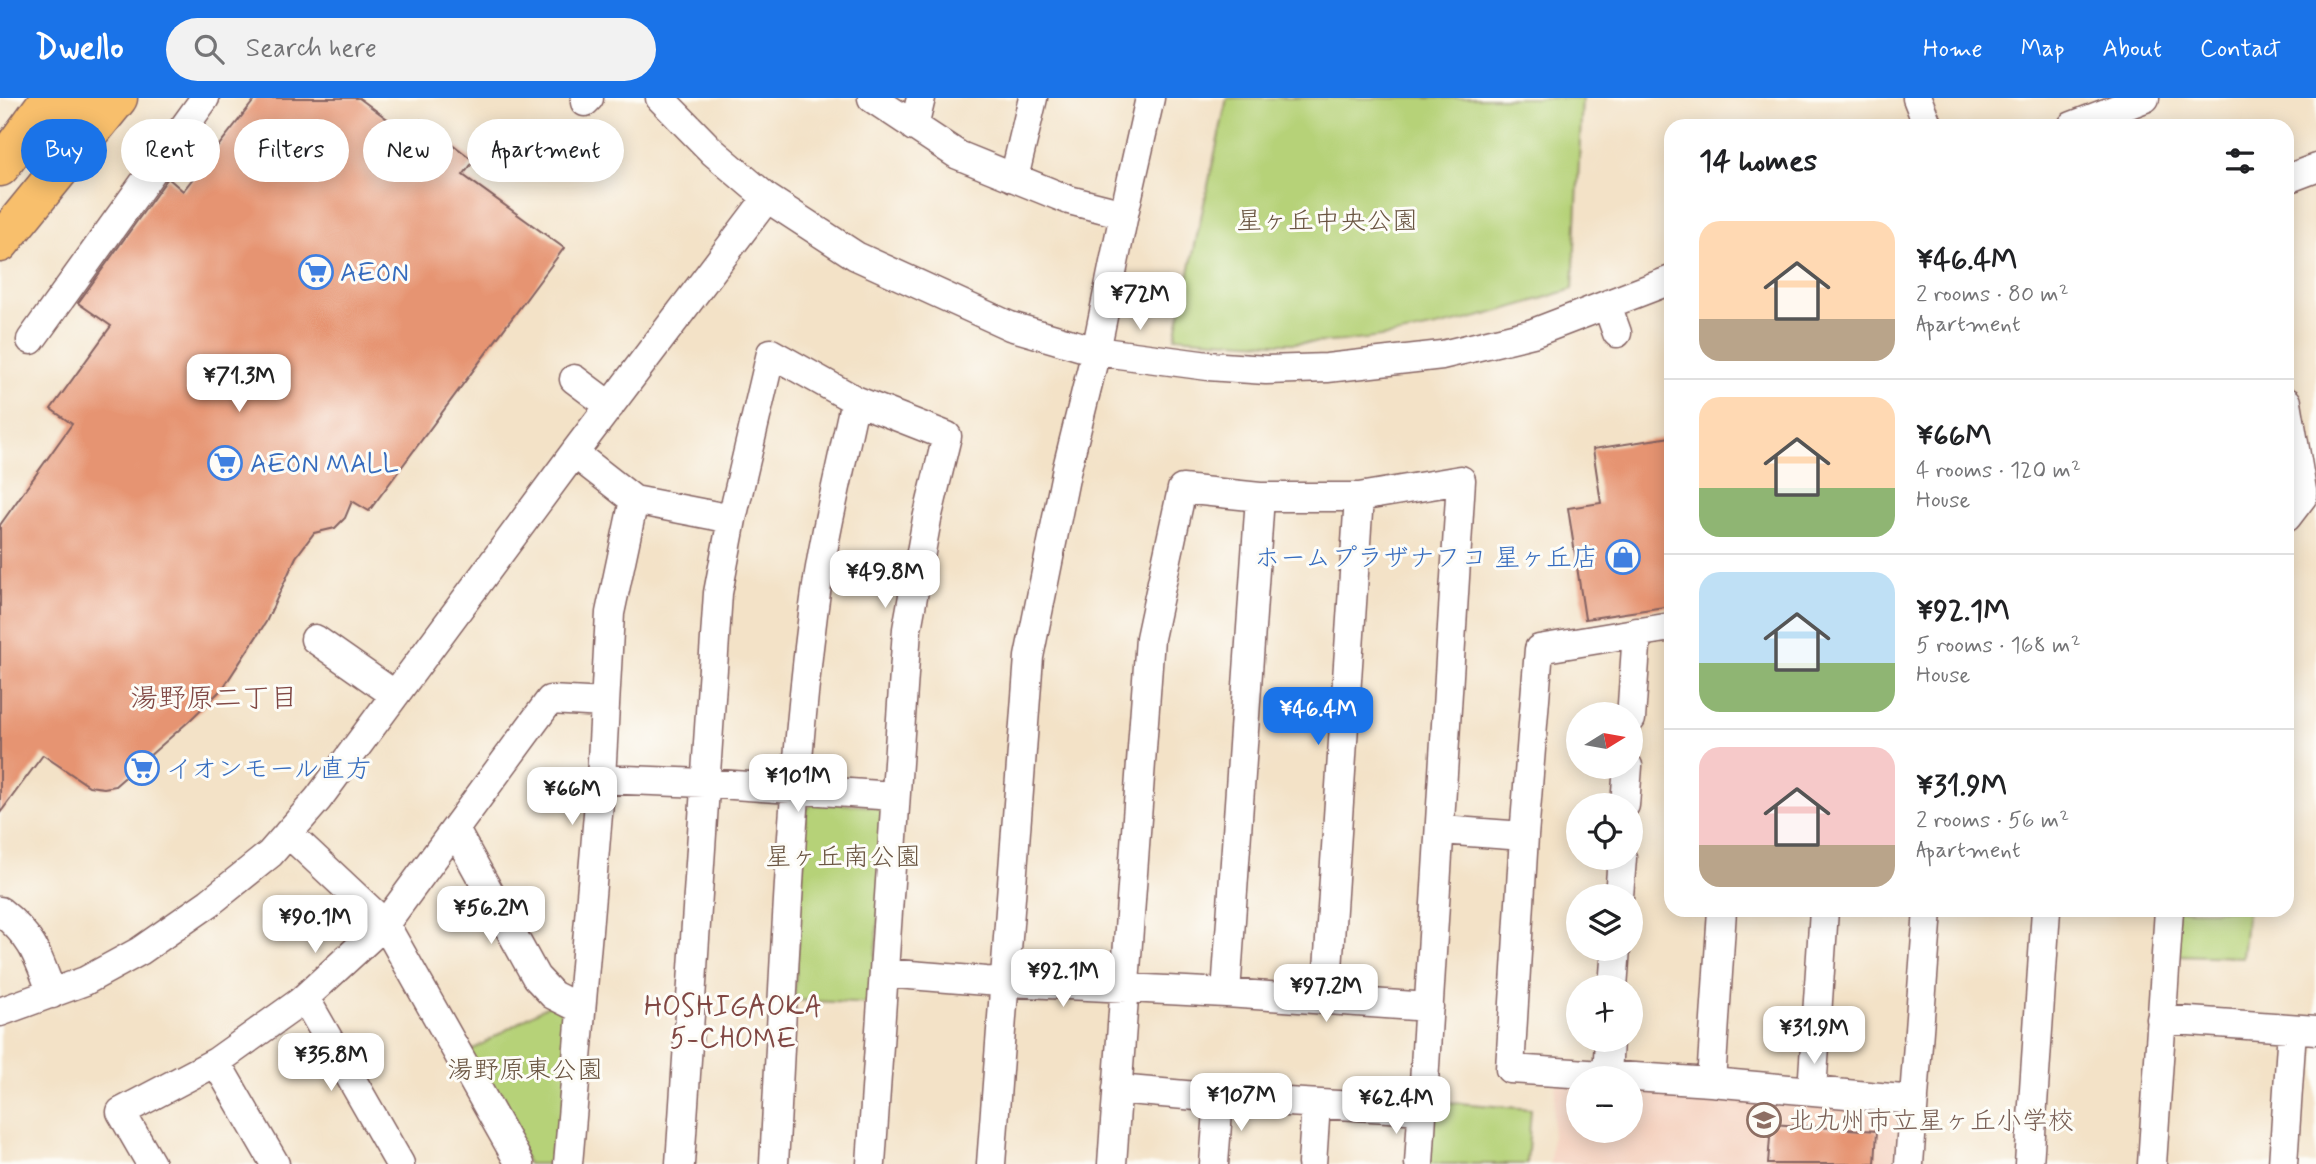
<!DOCTYPE html>
<html lang="en">
<head>
<meta charset="utf-8">
<style>
  body { margin:0; font-family:Mynerve,"Klee One",sans-serif; background:#f2f2f2; color:#202124; height:100vh; display:flex; flex-direction:column; font-size:26px; white-space:nowrap }
  * { box-sizing:border-box; margin:0 }
  p { font-size:23px; color:#757577 }
  .icon { flex:none; width:38px; height:38px; fill:none; stroke:currentColor; stroke-width:2; stroke-linecap:round; stroke-linejoin:round }
  .map { position:relative; flex:1; overflow:hidden }
  .details { position:absolute; left:1664px; top:21px; width:630px; height:798px; display:flex; flex-direction:column; background:#fff; border-radius:21px; box-shadow:0 4px 18px #0003 }
  .details>* { flex:none }
  .top-card { position:absolute; left:21px; top:21px; width:665px; height:63px; display:flex; gap:14px }
  .needle { width:46px; rotate:79deg }
  .fabs { position:absolute; left:1566px; top:604px; display:grid; gap:14px }
  .fabs a { display:grid; place-items:center; width:77px; height:77px; border-radius:50%; background:#fff; box-shadow:0 4px 18px #0003; font-size:35px }
  .price { position:absolute; translate:-50% -60px; padding:0 16px; border-radius:14px; background:#fff; color:#222; font-size:23px; line-height:46px; filter:drop-shadow(0 2px 4px #0008) }
  .price::after { content:''; position:absolute; left:50%; top:42px; width:21px; height:16px; margin-left:-10px; background:inherit; clip-path:polygon(0 0,100% 0,50% 100%) }
  .price.current { background:#1a73e8; color:#fff }
  ul { padding:0; list-style:none }
  li { display:flex; align-items:center; gap:21px; height:175px; padding:0 35px }
  li+li { border-top:2px solid #e0e0e0 }
  li span { display:grid; place-items:center; flex:none; width:196px; height:140px; border-radius:21px; color:#555 }
  li>.icon { margin-inline-start:auto }
  span .icon { width:84px; height:84px; fill:#fffc; stroke-width:1 }
  li b { font-size:30px }
  h2 { display:flex; justify-content:space-between; align-items:center; height:84px; padding:0 35px; font-size:30px }
  .chip { padding:0 24px; border-radius:32px; background:#fff; box-shadow:0 4px 18px #0003; font-size:24px; line-height:63px }
  .chip.current { background:#1a73e8; color:#fff }
  header { display:flex; align-items:center; gap:42px; box-sizing:border-box; height:98px; padding:0 35px; background:#1a73e8; color:#fff }
  header strong { font-size:33px }
  nav { display:flex; gap:38px; margin-inline-start:auto; font-size:24px }
  .search { width:490px; height:63px; background:#f2f2f2; display:flex; align-items:center; gap:18px; box-sizing:border-box; padding:0 24px; border-radius:38px; color:#757577; font-size:26px }
  .map>svg:first-child { display:block }
  .built { fill:#f5d3c1 }
  .green { fill:#b6d278; stroke:#807852; stroke-width:2 }
  .building { fill:#e69472 }
  .lines { fill:none; stroke-linecap:round; stroke-linejoin:round }
  .minor-casing { stroke:#856362; stroke-width:31 }
  .highway-casing { stroke:#856362; stroke-width:41 }
  .minor { stroke:#fff; stroke-width:28 }
  .highway { stroke:#f8bf6c; stroke-width:38 }
  .labels { text-anchor:middle; stroke-width:6; stroke-linejoin:round; paint-order:stroke }
  .park-label { font-size:26px; fill:#6a5542; stroke:#fdfcf7 }
  .shop-label { font-size:26px; fill:#366cbe; stroke:#fdfcf7; text-anchor:start }
  .education-label { font-size:26px; fill:#785e54; stroke:#fdfcf7; text-anchor:start }
  .neighbourhood-label { font-size:28px; fill:#814844; stroke:#fdfcf7 }
</style>
</head>
<body>
<header>
<strong>Dwello</strong>
<div class="search"><svg class="icon" aria-label="search" viewBox="0 0 24 24"><circle cx="10" cy="10" r="6"/><path d="M15 15l6 6"/></svg>Search here</div>
<nav><a>Home</a><a>Map</a><a>About</a><a>Contact</a></nav>
</header>
<div class="map">
<svg width="2316" height="1066" viewBox="0 0 2316 1066">
  <rect width="100%" height="100%" fill="#fdfcf7"/>
  <filter id="ink" filterUnits="userSpaceOnUse"><feTurbulence type="fractalNoise" baseFrequency=".0143" numOctaves="2"/><feDisplacementMap in="SourceGraphic" scale="14" xChannelSelector="R" yChannelSelector="G"/><feConvolveMatrix kernelMatrix="1 2 1 2 8 2 1 2 1" color-interpolation-filters="sRGB"/></filter>
  <filter id="wash" filterUnits="userSpaceOnUse"><feTurbulence type="fractalNoise" baseFrequency=".00686" numOctaves="4" result="noise"/><feDisplacementMap in="SourceGraphic" scale="28" xChannelSelector="R" yChannelSelector="G"/><feGaussianBlur stdDeviation="1.57" result="paint"/><feColorMatrix in="noise" values="0 0 0 0 0 0 0 0 0 0 0 0 0 0 0 0 0 1.4 0 .05"/><feComposite in="paint" operator="in"/></filter>
  <g filter="url(#wash)">
    <rect width="100%" height="100%" fill="#f3e2c7"/>
    <path class="built" d="M1556,983L1578,985V1032H1631V989L1898,1011L1895,1066H1550Z"/>
    <path class="green" d="M1227,0H1582L1573,191C1494,216 1412,240 1329,244C1277,247 1227,243 1175,239Z
      M816,704L879,709L886,715L872,906L794,902L806,711Z
      M2176,812H2247L2242,859L2174,857Z
      M550,906L572,922L561,1066H528L467,955Z
      M1432,1003L1531,1011L1527,1066H1428Z"/>
    <g id="blocks">
      <path class="building" d="M256,0H359L409,37L421,22L474,63L463,77L564,150L369,413L352,403L345,420L335,430L314,435L296,459L266,524L223,590L188,624L115,688L104,690L89,688L43,657L0,715V427L72,326L51,311L111,228L78,205L168,80L183,93Z
        M1671,339V508L1585,521L1568,410L1601,405L1593,351Z
        M1771,1026L1877,1033L1875,1066H1768Z"/>
    </g>
  </g>
  <g filter="url(#ink)">
    <use href="#blocks" fill-opacity="0" stroke="#856362" stroke-width="2"/>
    <g class="lines">
      <g class="minor-casing">
        <path id="minor" d="M660,0L713,54L767,100L856,158L1010,228L1096,253L1208,268L1266,272L1327,270L1442,257L1533,235L1671,182
          M872,0L958,57L1069,102L1124,116
          M1917,0L1928,28
          M585,4L589,0
          M2072,28L2145,0
          M914,29L921,0
          M1014,80L1033,0
          M2287,81L2316,70
          M1607,207L1617,235
          M31,242L205,0
          M574,281L610,308
          M2287,304L2303,398L2287,419
          M574,355L634,402L732,421
          M1671,529L1539,551L1524,738L1510,971L1711,984L1914,1002
          M315,541L395,597
          M1631,621L1637,534
          M601,681L704,685L894,698
          M1625,707L1628,668
          M455,732L536,879L553,897L581,911
          M1441,732L1524,738
          M288,735L385,826L520,1066
          M1619,798L1622,760
          M0,813C33,839 38,858 52,896
          M884,875L986,883L1226,895L1429,909
          M1613,889L1616,850
          M1226,895L1260,399
          M305,900L400,1066
          M1326,902L1359,399
          M0,914L85,883L140,853L209,805L270,756L318,701L574,355L767,100
          M2161,921L2316,932
          M216,964L275,1066
          M1607,978L1609,942
          M1711,984L1722,812
          M1117,991L1219,1000L1422,1012
          M1812,993L1824,812
          M151,1066L121,1014L216,964L300,904L385,826L550,602L605,605
          M568,1066L601,681L610,515L634,402
          M680,1066L718,495L732,421L771,255L855,302L947,338L927,421L907,531L871,1066
          M774,1066C784,883 790,698 813,516C822,444 840,373 855,302
          M991,1066L1029,559L1067,370L1096,253L1124,116L1150,0
          M1112,1066L1150,540L1182,391L1260,399H1359L1461,382L1419,1066
          M1214,1066L1219,1000
          M1312,1066L1316,1006
          M1909,1066L1928,812
          M2029,1066L2046,812
          M2152,1066L2169,812
          M2283,1066L2292,931"/>
      </g>
      <g class="highway-casing">
        <path id="highway" d="M44,53L81,0
          M0,69L50,0
          M0,145L118,0"/>
      </g>
      <use href="#minor" class="minor"/>
      <use href="#highway" class="highway"/>
    </g>
  </g>
  <defs>
    <g id="supermarket-ring" transform="scale(1.75)"><circle r="9.5" fill="#fdfcf7" stroke="#3f7fe0" stroke-width="1.5"/><path d="M-6-5.5h2.5l.6 2H6L4.5 2H-2.5L-4.4-4H-6ZM-1.5 3.2a1.3 1.3 0 1 0 .1 0ZM3 3.2a1.3 1.3 0 1 0 .1 0Z" fill="#3f7fe0"/></g>
    <g id="shop-ring" transform="scale(1.75)"><circle r="9.5" fill="#fdfcf7" stroke="#3f7fe0" stroke-width="1.5"/><path d="M-5-2.5h2.3a2.7 3.5 0 0 1 5.4 0H5L5.5 6h-11ZM-1.5-2.5h3a1.5 2.3 0 0 0-3 0Z" fill="#3f7fe0"/></g>
    <g id="school-ring" transform="scale(1.75)"><circle r="9.5" fill="#fdfcf7" stroke="#8d6e63" stroke-width="1.5"/><path d="M0-5L7-2L0 1L-7-2ZM-4 1L0 2.5L4 1V4Q0 6-4 4Z" fill="#8d6e63"/></g>
  </defs>
  <g fill-rule="evenodd">
    <use href="#supermarket-ring" x="316" y="174"/>
    <use href="#supermarket-ring" x="225" y="365"/>
    <use href="#shop-ring" x="1623" y="459"/>
    <use href="#supermarket-ring" x="142" y="670"/>
    <use href="#school-ring" x="1764" y="1022"/>
  </g>
  <g class="labels">
    <g class="park-label">
      <text x="1327" y="131">星ヶ丘中央公園</text>
      <text x="843" y="767">星ヶ丘南公園</text>
      <text x="525" y="980">湯野原東公園</text>
    </g>
    <g class="shop-label">
      <text x="340" y="183">AEON</text>
      <text x="250" y="374">AEON MALL</text>
      <text x="1598" y="468" text-anchor="end">ホームプラザナフコ 星ヶ丘店</text>
      <text x="166" y="679">イオンモール直方</text>
    </g>
    <g class="education-label">
      <text x="1788" y="1031">北九州市立星ヶ丘小学校</text>
    </g>
    <g class="neighbourhood-label">
      <text x="214" y="609">湯野原二丁目</text>
      <text x="733" y="917">HOSHIGAOKA<tspan x="733" dy="32">5-CHOME</tspan></text>
    </g>
  </g>
</svg>
<div class="fabs">
<a><svg class="needle" viewBox="-14 -14 28 28"><path d="M0-13l5 13h-10z" fill="#e53935"/><path d="M0 13l5-13h-10z" fill="#757577"/></svg></a>
<a><svg class="icon" aria-label="locate" viewBox="0 0 24 24"><circle cx="12" cy="12" r="6"/><path d="M12 2v4M12 18v4M2 12h4M18 12h4"/></svg></a>
<a><svg class="icon" aria-label="layers" viewBox="0 0 24 24"><path d="M12 4l9 5-9 5-9-5zM3 14l9 5 9-5"/></svg></a>
<a>+</a>
<a>−</a>
</div>
<b class="price" style="left:1140px;top:234px">¥72M</b>
<b class="price" style="left:239px;top:316px">¥71.3M</b>
<b class="price" style="left:885px;top:512px">¥49.8M</b>
<b class="price current" style="left:1318px;top:649px">¥46.4M</b>
<b class="price" style="left:798px;top:716px">¥101M</b>
<b class="price" style="left:572px;top:729px">¥66M</b>
<b class="price" style="left:491px;top:848px">¥56.2M</b>
<b class="price" style="left:315px;top:857px">¥90.1M</b>
<b class="price" style="left:1063px;top:911px">¥92.1M</b>
<b class="price" style="left:1326px;top:926px">¥97.2M</b>
<b class="price" style="left:1814px;top:968px">¥31.9M</b>
<b class="price" style="left:331px;top:995px">¥35.8M</b>
<b class="price" style="left:1241px;top:1035px">¥107M</b>
<b class="price" style="left:1396px;top:1038px">¥62.4M</b>
<div class="top-card">
<a class="chip current">Buy</a>
<a class="chip">Rent</a>
<a class="chip">Filters</a>
<a class="chip">New</a>
<a class="chip">Apartment</a>
</div>
<section class="details">
<h2>14 homes<svg class="icon" aria-label="filters" viewBox="0 0 24 24"><path d="M4 7h16M4 17h16"/><circle cx="9" cy="7" r="2"/><circle cx="15" cy="17" r="2"/></svg></h2>
<ul>
<li><span style="background:linear-gradient(#ffd9b3 70%,#b9a48a 0)"><svg class="icon" aria-label="home" viewBox="0 0 24 24"><path d="M3 11l9-7 9 7M6 9v11h12V9"/></svg></span><div><b>¥46.4M</b><p>2 rooms · 80 m²</p><p>Apartment</p></div></li>
<li><span style="background:linear-gradient(#ffd9b3 65%,#8fb573 0)"><svg class="icon" aria-label="home" viewBox="0 0 24 24"><path d="M3 11l9-7 9 7M6 9v11h12V9"/></svg></span><div><b>¥66M</b><p>4 rooms · 120 m²</p><p>House</p></div></li>
<li><span style="background:linear-gradient(#bfe0f5 65%,#8fb573 0)"><svg class="icon" aria-label="home" viewBox="0 0 24 24"><path d="M3 11l9-7 9 7M6 9v11h12V9"/></svg></span><div><b>¥92.1M</b><p>5 rooms · 168 m²</p><p>House</p></div></li>
<li><span style="background:linear-gradient(#f6c9c9 70%,#b9a48a 0)"><svg class="icon" aria-label="home" viewBox="0 0 24 24"><path d="M3 11l9-7 9 7M6 9v11h12V9"/></svg></span><div><b>¥31.9M</b><p>2 rooms · 56 m²</p><p>Apartment</p></div></li>
</ul>
</section>
</div>
</body>
</html>
